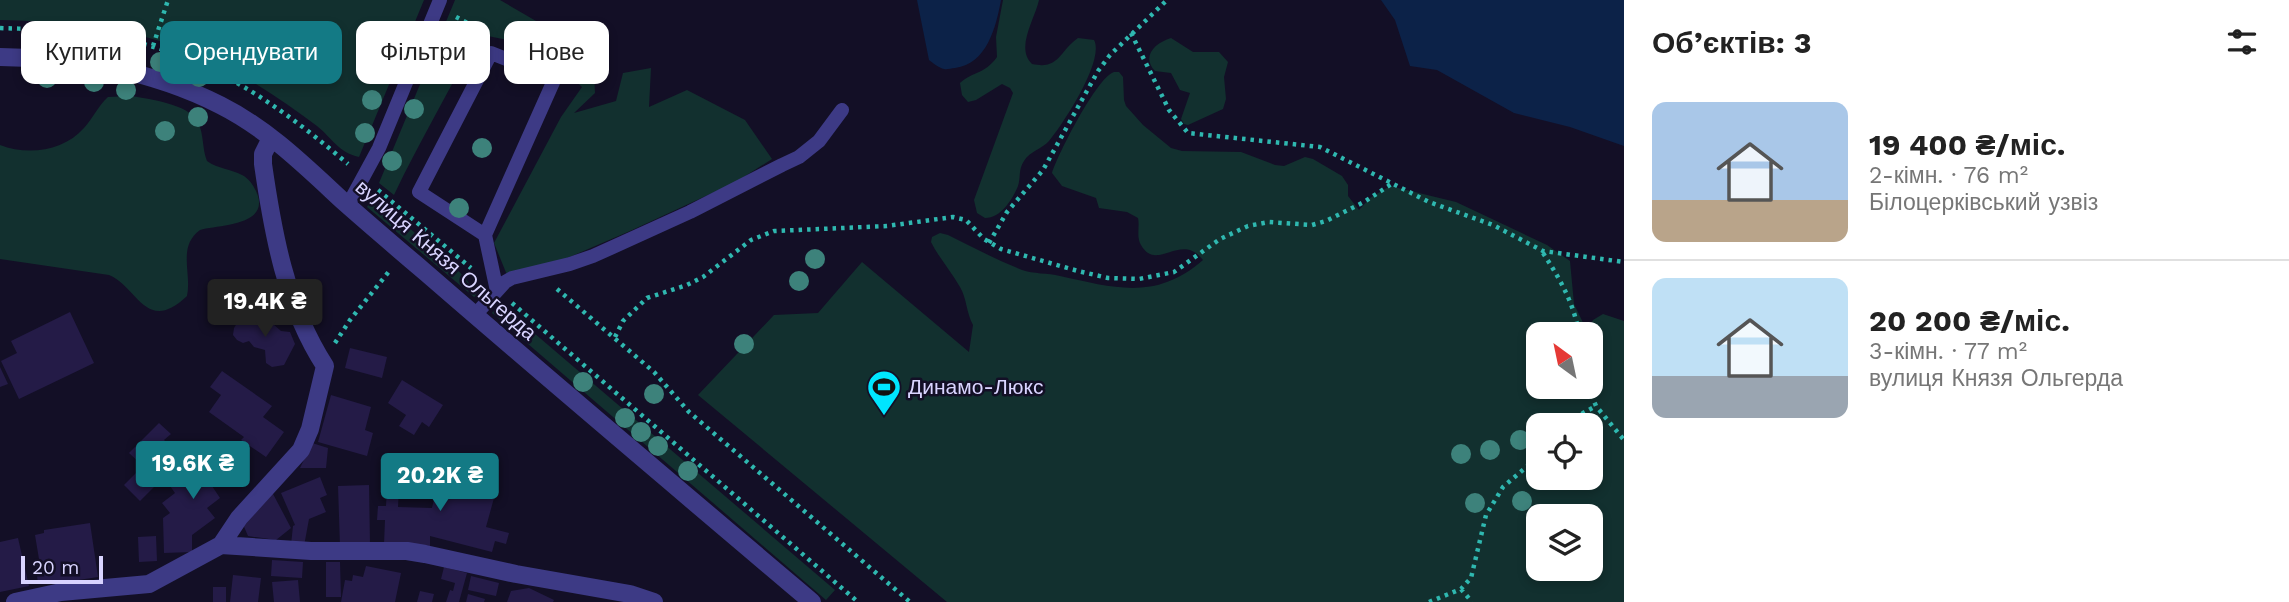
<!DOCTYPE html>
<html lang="uk">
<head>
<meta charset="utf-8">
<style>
  body { margin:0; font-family:"Work Sans",sans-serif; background:#f2f2f2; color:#222; height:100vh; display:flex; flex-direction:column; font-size:26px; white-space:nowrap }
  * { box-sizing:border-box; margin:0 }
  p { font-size:23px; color:#767676 }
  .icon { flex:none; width:38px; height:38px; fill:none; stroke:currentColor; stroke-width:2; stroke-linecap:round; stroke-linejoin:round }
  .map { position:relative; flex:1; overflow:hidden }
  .panel { display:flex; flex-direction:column; background:#fff; width:665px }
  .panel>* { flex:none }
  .top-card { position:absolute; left:21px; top:21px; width:665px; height:63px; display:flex; gap:14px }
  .needle { width:46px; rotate:327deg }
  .tools { position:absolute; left:1526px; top:322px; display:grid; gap:14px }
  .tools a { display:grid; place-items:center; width:77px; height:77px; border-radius:14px; background:#fff; box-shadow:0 4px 10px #0003; font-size:35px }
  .scale { position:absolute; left:21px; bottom:18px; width:82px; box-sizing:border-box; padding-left:7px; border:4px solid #d9d4ff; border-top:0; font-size:19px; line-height:24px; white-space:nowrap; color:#d9d4ff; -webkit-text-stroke:5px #130f26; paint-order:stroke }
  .price { position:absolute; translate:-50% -60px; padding:0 16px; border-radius:7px; background:#137a85; color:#fff; font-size:23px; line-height:46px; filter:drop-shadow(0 2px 4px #0008) }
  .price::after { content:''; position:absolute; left:50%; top:42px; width:21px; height:16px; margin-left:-10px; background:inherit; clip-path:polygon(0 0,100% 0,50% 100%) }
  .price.on { background:#222; color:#fff }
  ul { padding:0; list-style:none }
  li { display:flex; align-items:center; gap:21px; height:175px; padding:0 28px }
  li+li { border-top:2px solid #e0e0e0 }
  li span { display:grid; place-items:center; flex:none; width:196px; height:140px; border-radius:14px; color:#555 }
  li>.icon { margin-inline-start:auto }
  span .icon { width:84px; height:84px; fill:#fffc; stroke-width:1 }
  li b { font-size:30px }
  h2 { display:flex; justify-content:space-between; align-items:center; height:84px; padding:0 28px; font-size:30px }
  .chip { padding:0 24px; border-radius:14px; background:#fff; box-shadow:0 4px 10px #0003; font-size:24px; line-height:63px }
  .chip.on { background:#137a85; color:#fff }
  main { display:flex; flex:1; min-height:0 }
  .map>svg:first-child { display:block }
  .green { fill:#12302f; fill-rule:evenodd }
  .water { fill:#0c2248 }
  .building { fill:#241b47 }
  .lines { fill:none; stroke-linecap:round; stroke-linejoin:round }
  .path { stroke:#2fb8b0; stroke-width:4.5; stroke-dasharray:3.5 5; stroke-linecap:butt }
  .lane { stroke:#3d3a85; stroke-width:14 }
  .street { stroke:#3d3a85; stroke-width:18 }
  .tree { fill:#3d827b }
  .labels { text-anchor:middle; stroke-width:5; stroke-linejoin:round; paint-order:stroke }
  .street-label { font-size:21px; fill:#d9d4ff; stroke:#130f26 }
  .poi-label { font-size:21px; fill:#d9d4ff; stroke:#130f26; text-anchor:start }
</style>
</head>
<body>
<main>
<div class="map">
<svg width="1624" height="602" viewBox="0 0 1624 602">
  <rect width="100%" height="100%" fill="#130f26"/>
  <path class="green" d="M0,0H424L359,157C338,152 333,139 317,126C297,111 277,97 256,84C176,34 92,22 0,20Z
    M455,0H500L593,54L595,93L574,113L616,101L623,73L651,68L649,107L687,90L745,120L772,159L736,182L630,231L565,259L507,275L494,243L561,117L582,87L553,60L551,49L478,34C451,89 420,140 394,195L379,183Z
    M1003,0H1039C1035,19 1015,48 1032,64C1060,70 1059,51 1078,38L1094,40C1105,60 1063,124 1049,141C1042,149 1030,151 1024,161C1018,170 1021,177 1018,186C1012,200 1001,218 985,218L977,213L974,200L1013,93L1010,88L1002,84L976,100L968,102L962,95L960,83C973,71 984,75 997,57L996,37Z
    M1171,38L1193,52H1219L1228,62L1224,77L1226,99L1223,109L1188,125L1184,124L1181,119L1190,93L1180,90L1171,73L1155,71C1141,56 1155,43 1171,38Z
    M1114,72H1119L1123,77L1124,100L1126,106L1143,125L1171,148L1182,151L1241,152L1275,165L1284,166L1305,157L1313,159L1342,176L1348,185V196L1359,210L1370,198L1390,186L1456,202L1547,245L1570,261L1574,304L1587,331L1593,320L1603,314L1624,321V602H947L698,395L774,315L818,313L862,262L969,352L973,325C966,312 967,299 960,287C951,271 939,258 931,242L932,237L940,233L948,235C972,247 997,260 1022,270C1033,274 1048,273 1060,276C1115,288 1156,301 1203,260C1181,231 1157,273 1141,245C1136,237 1140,226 1138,218L1127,212L1099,208L1096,198L1062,186L1052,173C1058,154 1097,77 1114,72ZM1591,334V387H1538V334ZM1538,425H1591V478H1538ZM1538,516H1591V569H1538Z
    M131,96C149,99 189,104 198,122C204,134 202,149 207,161C218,169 231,169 242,175C250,179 255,188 258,196C267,226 218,225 200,230C177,247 192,273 187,296C146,335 138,287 109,275L0,259V145C28,156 64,151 84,128C93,118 98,106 108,97Z
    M373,196L465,277L477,296L474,297L367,207Z
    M495,309L502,310L527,327L835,590L826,600L492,313Z"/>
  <path class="water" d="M917,0H1001C996,27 987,64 955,68C951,68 947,70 944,69C939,68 933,63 929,60Z
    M1381,0H1624V146L1570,127L1514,113L1437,70L1410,66L1395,20Z"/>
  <path class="building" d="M238,284L243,303L223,309L217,290Z
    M70,312L94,363L19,399L1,361L17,353L11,341Z
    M244,312L258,321L262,316L265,317L281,331L290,332L295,344L284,365L272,367L266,363L265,350L254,347L249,341L243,343L237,340L233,335L234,328Z
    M350,348L387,357L382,378L345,368Z
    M0,367L8,384L0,387Z
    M222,371L272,406L263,417L284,432L266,457L241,440L244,437L209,412L221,395L210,387Z
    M402,380L443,405L429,427L422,422L414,435L399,426L406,415L388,403Z
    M331,395L371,407L365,430L373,433L367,456L318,442Z
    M159,423L171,434L164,440L178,454L165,467L170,471L140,501L124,485L143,466L129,453Z
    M312,443L328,448L326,468H300Z
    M216,444L235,470L212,486L220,498L207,508L215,518L192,535V552L164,553L163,518L170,513L162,503L175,493L170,486L207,458L203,453Z
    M446,461L469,467L463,491L494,498L486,527L509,533L506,544L495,541L492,552L430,536V546L384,544L385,520H377L378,506H386L388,468H400L398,507L432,508L434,499L423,497L431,466L444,470Z
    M320,477L327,495L320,498L326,512L309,519L304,546L291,545L293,526L295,525L281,493Z
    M369,485L370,544L340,546L338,486Z
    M272,492L291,528L276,540L248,536L242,522Z
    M90,523L98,577L52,584V582L38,584L35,559H39L35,535L44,533V530Z
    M156,536L157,561L139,562L138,537Z
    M18,538L29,586L0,592V542Z
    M272,560L303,562L302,578L271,576Z
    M326,562H340L341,597H326Z
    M366,566L401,573L395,602H341L345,580L352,581L353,575L363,577Z
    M444,567L467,573L459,602H446L450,590L453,591L455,583L441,579Z
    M233,575L261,578L258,602H230Z
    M471,576L499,583L496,596L468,590Z
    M298,580L300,602H274L272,582Z
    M213,587H226V602H213Z
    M529,588L554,600L553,602H507L511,591Z
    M420,591L434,594L432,602H417Z
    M468,594L485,599L484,602H466Z"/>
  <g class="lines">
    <path class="path" d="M456,17L485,32
      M0,28C25,29 50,29 75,32C187,42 264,92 348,164
      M1131,33L1169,110L1188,133L1320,147L1429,202L1493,225L1543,251L1624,262
      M153,46L168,0
      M378,190L471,268
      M989,243L1007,212L1043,170L1098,71L1110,55L1167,0
      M1543,253C1560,279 1574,303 1579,334
      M557,289L654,372L689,412L910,602
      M512,303L858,602
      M615,337L623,321L647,298L687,285L703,277L751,240L774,231L887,226L953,217L966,220L984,239L1001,249L1078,271L1108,278L1139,279L1174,272L1220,239L1248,226L1269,222L1312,225L1326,221L1364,202L1393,183
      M335,343L350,320L391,269
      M1588,387L1596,406L1624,440
      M1569,425L1583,413L1596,406
      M1461,589L1472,602
      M1429,602L1461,589L1471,578L1486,515L1503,487L1538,457"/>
    <path class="lane" d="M348,205L379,148L440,0
      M485,235L419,192L491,53L555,78L485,235L497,291
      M475,315L505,282L512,278L570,264L593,256L690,212L782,165L799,157L819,141L842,110"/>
    <path class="street" d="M0,57C77,58 151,70 220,105C268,129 306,167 345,203C371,226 398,249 425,272C553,383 682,492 812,602
      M221,545L311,551H407L425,554L516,574L630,594L654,602
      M15,602L61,592L149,584L221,545L239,518L301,450L310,429L325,366C286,306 273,234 263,164V154L271,138"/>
  </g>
  <g class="tree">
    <circle cx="443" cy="39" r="10"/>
    <circle cx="55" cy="42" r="10"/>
    <circle cx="80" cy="46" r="10"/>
    <circle cx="392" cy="49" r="10"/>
    <circle cx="121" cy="52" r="10"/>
    <circle cx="160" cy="62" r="10"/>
    <circle cx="433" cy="69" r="10"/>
    <circle cx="199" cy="77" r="10"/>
    <circle cx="47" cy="78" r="10"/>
    <circle cx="94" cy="82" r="10"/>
    <circle cx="126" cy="90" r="10"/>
    <circle cx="372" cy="100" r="10"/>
    <circle cx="414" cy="109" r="10"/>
    <circle cx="198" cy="117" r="10"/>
    <circle cx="165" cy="131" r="10"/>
    <circle cx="365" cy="133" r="10"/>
    <circle cx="482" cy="148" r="10"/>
    <circle cx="392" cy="161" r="10"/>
    <circle cx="459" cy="208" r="10"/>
    <circle cx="815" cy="259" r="10"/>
    <circle cx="799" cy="281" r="10"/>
    <circle cx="744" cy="344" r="10"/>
    <circle cx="583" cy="382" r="10"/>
    <circle cx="654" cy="394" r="10"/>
    <circle cx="625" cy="418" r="10"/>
    <circle cx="641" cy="432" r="10"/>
    <circle cx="1520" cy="440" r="10"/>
    <circle cx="658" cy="446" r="10"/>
    <circle cx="1490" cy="450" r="10"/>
    <circle cx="1461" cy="454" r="10"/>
    <circle cx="688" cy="471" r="10"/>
    <circle cx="1522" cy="501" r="10"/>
    <circle cx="1475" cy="503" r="10"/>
  </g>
  <defs>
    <g id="stadium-pin" transform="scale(1.75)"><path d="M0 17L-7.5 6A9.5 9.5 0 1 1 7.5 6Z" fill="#00e5ff" stroke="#130f26"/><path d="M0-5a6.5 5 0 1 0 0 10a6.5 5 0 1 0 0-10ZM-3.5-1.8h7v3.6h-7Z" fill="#111"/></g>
  </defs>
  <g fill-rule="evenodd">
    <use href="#stadium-pin" x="884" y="387"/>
  </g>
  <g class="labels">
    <g class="street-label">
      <text transform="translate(446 260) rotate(41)" y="7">вулиця Князя Ольгерда</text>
    </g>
    <g class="poi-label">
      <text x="908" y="394">Динамо-Люкс</text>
    </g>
  </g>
</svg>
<div class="tools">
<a><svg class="needle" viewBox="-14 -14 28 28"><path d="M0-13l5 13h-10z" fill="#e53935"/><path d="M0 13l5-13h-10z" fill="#767676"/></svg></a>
<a><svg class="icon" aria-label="locate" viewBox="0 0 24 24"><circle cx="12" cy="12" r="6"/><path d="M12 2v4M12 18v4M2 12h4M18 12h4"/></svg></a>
<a><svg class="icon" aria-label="layers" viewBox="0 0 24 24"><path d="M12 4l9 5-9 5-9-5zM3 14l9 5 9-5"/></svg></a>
</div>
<div class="scale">20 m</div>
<b class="price on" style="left:265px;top:339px">19.4K ₴</b>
<b class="price" style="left:193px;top:501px">19.6K ₴</b>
<b class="price" style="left:440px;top:513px">20.2K ₴</b>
<div class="top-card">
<a class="chip">Купити</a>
<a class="chip on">Орендувати</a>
<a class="chip">Фільтри</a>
<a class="chip">Нове</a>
</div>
</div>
<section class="panel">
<h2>Об’єктів: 3<svg class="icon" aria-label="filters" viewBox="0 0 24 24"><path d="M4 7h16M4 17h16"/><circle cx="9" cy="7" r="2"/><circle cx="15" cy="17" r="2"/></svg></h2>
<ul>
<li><span style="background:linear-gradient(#a9c7e8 70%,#b9a48a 0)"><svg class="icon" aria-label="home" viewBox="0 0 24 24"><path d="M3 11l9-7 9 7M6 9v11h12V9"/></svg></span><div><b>19 400 ₴/міс.</b><p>2-кімн. · 76 m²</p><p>Білоцерківський узвіз</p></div></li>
<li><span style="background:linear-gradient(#bfe0f5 70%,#9aa5b1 0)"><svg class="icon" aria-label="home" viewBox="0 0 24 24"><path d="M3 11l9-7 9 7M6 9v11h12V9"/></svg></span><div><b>20 200 ₴/міс.</b><p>3-кімн. · 77 m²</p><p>вулиця Князя Ольгерда</p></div></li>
</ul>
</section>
</main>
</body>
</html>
